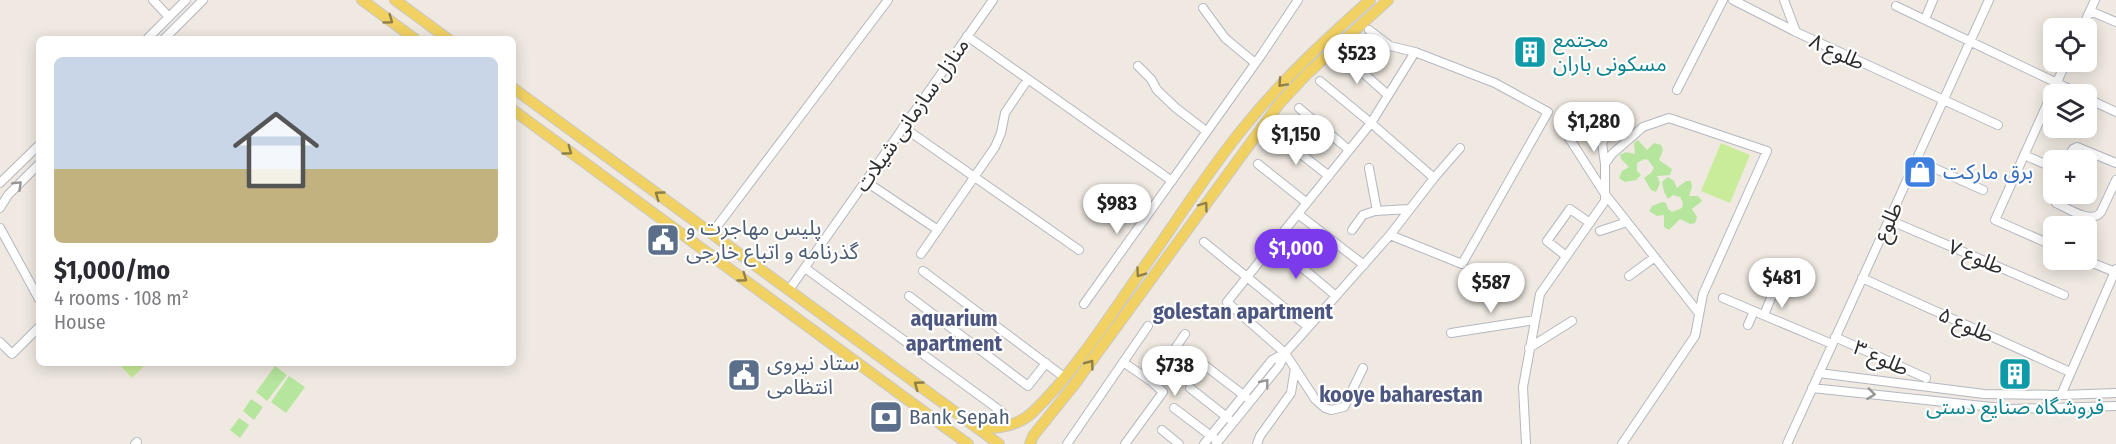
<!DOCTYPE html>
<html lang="en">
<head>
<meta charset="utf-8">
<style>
  body { margin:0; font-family:"Fira Sans Condensed","Noto Sans Arabic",sans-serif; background:#f2f2f3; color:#2b2b33; height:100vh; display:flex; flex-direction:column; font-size:22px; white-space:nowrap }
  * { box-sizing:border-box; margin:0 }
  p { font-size:20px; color:#7c7c81 }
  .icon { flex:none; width:33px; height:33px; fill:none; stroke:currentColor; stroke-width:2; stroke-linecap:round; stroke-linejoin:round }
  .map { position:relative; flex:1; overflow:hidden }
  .sheet { position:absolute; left:36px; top:36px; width:480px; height:330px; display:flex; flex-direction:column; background:#fff; border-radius:9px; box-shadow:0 3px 15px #0003 }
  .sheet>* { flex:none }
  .buttons { position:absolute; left:2043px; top:18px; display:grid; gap:12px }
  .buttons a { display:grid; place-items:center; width:54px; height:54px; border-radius:9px; background:#fff; box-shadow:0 3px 15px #0003; font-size:30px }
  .price { position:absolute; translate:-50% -51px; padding:0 14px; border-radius:21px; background:#fff; color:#222; font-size:20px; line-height:39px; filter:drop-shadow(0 2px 3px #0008) }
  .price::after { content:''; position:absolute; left:50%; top:36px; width:18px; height:14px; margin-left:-9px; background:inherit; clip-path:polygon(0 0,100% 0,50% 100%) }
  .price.on { background:#7c3aed; color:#fff }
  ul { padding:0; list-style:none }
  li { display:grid; align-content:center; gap:12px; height:318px; padding:0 18px }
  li+li { border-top:2px solid #e1e1e2 }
  li span { display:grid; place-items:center; height:186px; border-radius:9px; color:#555 }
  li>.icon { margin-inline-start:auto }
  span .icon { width:108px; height:108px; fill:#fffc; stroke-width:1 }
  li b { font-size:26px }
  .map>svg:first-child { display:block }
  .green { fill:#b6e59e }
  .pitch { fill:#c9ec9a }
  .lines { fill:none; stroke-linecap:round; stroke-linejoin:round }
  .minor-casing { stroke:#b4b7c1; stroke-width:10 }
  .major-casing { stroke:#c9c9c9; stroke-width:12 }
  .minor { stroke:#fff; stroke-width:8 }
  .major { stroke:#f2d163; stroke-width:10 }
  .oneway { stroke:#908048 }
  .oneway2 { stroke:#969696 }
  .labels { text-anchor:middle; stroke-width:4.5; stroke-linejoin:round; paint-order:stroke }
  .culture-label { font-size:21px; fill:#0d838f; stroke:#fff; text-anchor:start }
  .street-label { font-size:21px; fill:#2e2e2e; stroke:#fff }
  .shop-label { font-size:21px; fill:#366cbe; stroke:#fff; text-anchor:start }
  .service-label { font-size:21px; fill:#4e5e75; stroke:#fff; text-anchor:start }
  .neighbourhood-label { font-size:22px; font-weight:bold; fill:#4d5680; stroke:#fff }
</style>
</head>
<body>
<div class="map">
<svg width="2116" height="444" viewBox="0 0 2116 444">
  <rect width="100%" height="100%" fill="#efe9e1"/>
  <path class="green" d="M1638,140L1647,150L1654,143L1661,145L1663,150L1659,160L1672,169L1670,175L1657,176L1660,183L1656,192L1651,190L1644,178L1651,173L1654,168L1648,160L1644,159L1637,163V171L1641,175L1636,180L1625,182L1619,178L1622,171L1629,167L1621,159L1620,155L1626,152L1635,154L1634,143Z
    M1668,177L1674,181L1677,188L1686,181H1691L1692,187L1689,196H1698L1702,201L1692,209L1697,217L1695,223L1690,224L1680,219L1669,230L1664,227V215L1657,216L1649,211L1652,206L1662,202L1666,203L1668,209L1672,212L1682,208L1683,203L1680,197L1673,195L1668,199L1664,192L1662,182Z
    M275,366L287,375L267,401L256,392Z
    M289,376L305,387L286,413L271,402Z
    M251,399L263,407L254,420L243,411Z
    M239,418L249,425L240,438L230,430Z"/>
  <path class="pitch" d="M1721,143L1750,155L1730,203L1701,191Z
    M118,363H147L132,378Z"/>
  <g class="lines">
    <g class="minor-casing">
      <path id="minor" d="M153,0L169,17
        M1733,0L1796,32L1998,125
        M1784,0L1796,32
        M1896,6L2080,94
        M1203,8L1225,38L1255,63
        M2090,11L2116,22
        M1925,19L1933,0
        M2082,28L2095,0
        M1369,30L1390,46L1415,52
        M967,36L1172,181
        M147,39L186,0
        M164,39L203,0
        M1343,55L1388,95
        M1138,66L1151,79L1157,90L1176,108L1206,131
        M1320,81L1371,123L1227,302L1285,353L1315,399L1325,408L1331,410L1344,407L1363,368
        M1677,90L1723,0
        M2086,98L2116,112
        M1299,108L1349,150
        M903,127L1079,250
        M1562,127L1605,194L1698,312
        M1278,136L1329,176
        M2024,155L2054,168
        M1916,160L1983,190
        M2067,160L2073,149L2077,147L2116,163
        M1258,164L1307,203
        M1605,164L1602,143L1619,114
        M1369,168L1377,211
        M1434,178L1460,148
        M865,181L938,230
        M0,183L39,145
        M2054,191L2053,198L2056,203C2067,208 2092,225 2101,212L2116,180
        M0,208L8,195L39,164
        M1298,214L1364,265
        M1889,220L2064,295
        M0,228L39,299
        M1352,230L1363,215L1375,211L1409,209
        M1600,231L1627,222
        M712,233L888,0
        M1204,242L1308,327
        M1274,244L1336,296
        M2054,246L1995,220L2066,62
        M921,254L995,147L1001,133L1005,113L1028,79
        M1566,256L1547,241L1570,209L1590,223
        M2085,260L2115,272
        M805,268L1002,412
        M923,271L1064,377
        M1629,276L1655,257
        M1862,278L2070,372
        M789,290L993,0
        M909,296L1028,386L1046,363
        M1723,298L1832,344
        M1084,304L1262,54L1298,0
        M1764,315L1775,288
        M1748,325L1754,311
        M1451,333L1535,320
        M1835,337L1926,378
        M0,342L12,354L39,327
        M1529,348L1572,321
        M1123,362L1152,382
        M1203,364L1246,397
        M1819,373L1984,394L2061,395L2116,393
        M1190,388L1228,418
        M1812,388L2011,409L2116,406
        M2061,395L2116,269
        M1174,408L1215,439
        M1162,430L1179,444
        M135,444L137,442
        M1067,444L1148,326
        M1125,444L1163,392L1152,382L1185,334
        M1204,444L1272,360L1285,353L1296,341L1390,235L1434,178L1371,123L1415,52L1495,83L1548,112L1462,264L1390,235
        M1216,444L1279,366L1285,353
        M1257,444L1260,436L1291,393L1295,368
        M1526,444L1523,387L1540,294L1605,201V164L1612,154L1643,127L1669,118L1767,151L1703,294L1695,336L1622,444
        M1787,444L1989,0"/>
    </g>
    <g class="major-casing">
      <path id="major" d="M362,0L415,39
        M395,0L448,39
        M513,88L999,444
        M513,110L968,444
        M978,426C996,431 1019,425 1033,412C1076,371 1115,308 1149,260C1181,215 1210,168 1245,126C1282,80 1326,39 1370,0
        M1030,444L1033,436L1074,385L1279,104L1307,74L1388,0"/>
    </g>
    <use href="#minor" class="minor"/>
    <use href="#major" class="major"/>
  </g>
  <defs><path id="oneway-chevron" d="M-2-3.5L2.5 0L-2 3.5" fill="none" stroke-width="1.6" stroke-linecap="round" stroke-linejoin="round" transform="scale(1.5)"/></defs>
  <g class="oneway">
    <use href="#oneway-chevron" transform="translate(389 20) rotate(36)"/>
    <use href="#oneway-chevron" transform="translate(1282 83) rotate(133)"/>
    <use href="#oneway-chevron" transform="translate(568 151) rotate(36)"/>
    <use href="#oneway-chevron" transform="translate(659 195) rotate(-144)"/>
    <use href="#oneway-chevron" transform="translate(1204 206) rotate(-54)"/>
    <use href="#oneway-chevron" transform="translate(1140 273) rotate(125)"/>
    <use href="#oneway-chevron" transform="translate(743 278) rotate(36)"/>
    <use href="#oneway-chevron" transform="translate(1090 364) rotate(-53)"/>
    <use href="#oneway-chevron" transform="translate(918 385) rotate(-144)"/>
  </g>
  <g class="oneway2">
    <use href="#oneway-chevron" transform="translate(18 185) rotate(-44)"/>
    <use href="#oneway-chevron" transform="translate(1265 383) rotate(-51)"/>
    <use href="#oneway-chevron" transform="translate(1871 394) rotate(7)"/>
  </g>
  <defs>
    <g id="building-square" transform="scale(1.725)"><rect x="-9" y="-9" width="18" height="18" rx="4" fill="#0f9aa8" stroke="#fff"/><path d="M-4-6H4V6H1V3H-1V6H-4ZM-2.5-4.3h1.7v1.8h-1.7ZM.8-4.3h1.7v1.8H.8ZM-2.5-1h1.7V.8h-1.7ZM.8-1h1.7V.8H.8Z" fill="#fff"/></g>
    <g id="shop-square" transform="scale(1.725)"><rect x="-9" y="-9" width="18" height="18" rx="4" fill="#3f7fe0" stroke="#fff"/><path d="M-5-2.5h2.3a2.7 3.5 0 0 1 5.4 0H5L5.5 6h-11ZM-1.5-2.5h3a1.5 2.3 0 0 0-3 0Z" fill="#fff"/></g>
    <g id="civic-square" transform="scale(1.725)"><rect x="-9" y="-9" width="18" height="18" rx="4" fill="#5c6f8a" stroke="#fff"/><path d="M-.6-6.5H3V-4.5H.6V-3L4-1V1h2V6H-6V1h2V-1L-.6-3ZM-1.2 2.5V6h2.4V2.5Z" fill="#fff"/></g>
    <g id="bank-square" transform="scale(1.725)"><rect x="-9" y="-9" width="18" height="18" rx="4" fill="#5c6f8a" stroke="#fff"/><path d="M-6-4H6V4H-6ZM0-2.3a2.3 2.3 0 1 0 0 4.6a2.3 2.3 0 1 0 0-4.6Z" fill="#fff"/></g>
  </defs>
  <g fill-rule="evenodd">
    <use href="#building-square" x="1530" y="52"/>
    <use href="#shop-square" x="1920" y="172"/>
    <use href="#civic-square" x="663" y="240"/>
    <use href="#building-square" x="2015" y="374"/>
    <use href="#civic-square" x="744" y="375"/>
    <use href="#bank-square" x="886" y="417"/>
  </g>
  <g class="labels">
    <g class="culture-label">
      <text x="1553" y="47">مجتمع<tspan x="1553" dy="24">مسکونی باران</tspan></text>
      <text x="2015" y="414" text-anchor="middle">فروشگاه صنایع دستی</text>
    </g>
    <g class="street-label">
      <text transform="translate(1837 52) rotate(25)" y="7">طلوع ۸</text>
      <text transform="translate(912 115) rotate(-55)" y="7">منازل سازمانی شیلات</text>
      <text transform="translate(1888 222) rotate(-65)" y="7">طلوع</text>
      <text transform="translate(1976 257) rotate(23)" y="7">طلوع ۷</text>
      <text transform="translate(1966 325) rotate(24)" y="7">طلوع ۵</text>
      <text transform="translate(1881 358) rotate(24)" y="7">طلوع ۳</text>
    </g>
    <g class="shop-label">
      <text x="1943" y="179">برق مارکت</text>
    </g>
    <g class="service-label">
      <text x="686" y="235">پلیس مهاجرت و<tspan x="686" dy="24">گذرنامه و اتباع خارجى</tspan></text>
      <text x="767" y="370">ستاد نیروی<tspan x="767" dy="24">انتظامی</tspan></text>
      <text x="909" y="424">Bank Sepah</text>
    </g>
    <g class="neighbourhood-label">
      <text x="1243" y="319">golestan apartment</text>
      <text x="954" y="326">aquarium<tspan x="954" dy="25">apartment</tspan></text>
      <text x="1401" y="402">kooye baharestan</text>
    </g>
  </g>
</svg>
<div class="buttons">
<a><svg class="icon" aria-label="locate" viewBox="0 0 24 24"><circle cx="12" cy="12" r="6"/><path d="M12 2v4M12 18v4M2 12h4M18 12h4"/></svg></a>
<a><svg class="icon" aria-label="layers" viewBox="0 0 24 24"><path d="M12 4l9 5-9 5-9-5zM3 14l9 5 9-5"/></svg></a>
<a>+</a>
<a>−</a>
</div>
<b class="price" style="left:1357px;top:85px">$523</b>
<b class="price" style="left:1594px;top:153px">$1,280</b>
<b class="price" style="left:1296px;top:166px">$1,150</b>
<b class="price" style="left:1117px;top:235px">$983</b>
<b class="price on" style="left:1296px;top:280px">$1,000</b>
<b class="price" style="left:1782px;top:309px">$481</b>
<b class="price" style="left:1491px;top:314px">$587</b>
<b class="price" style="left:1175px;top:397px">$738</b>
<section class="sheet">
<ul>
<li><span style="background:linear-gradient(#c9d6e8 60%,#c2b280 0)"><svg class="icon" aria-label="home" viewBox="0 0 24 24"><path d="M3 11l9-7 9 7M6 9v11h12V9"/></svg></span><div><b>$1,000/mo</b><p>4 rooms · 108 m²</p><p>House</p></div></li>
</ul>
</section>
</div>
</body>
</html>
